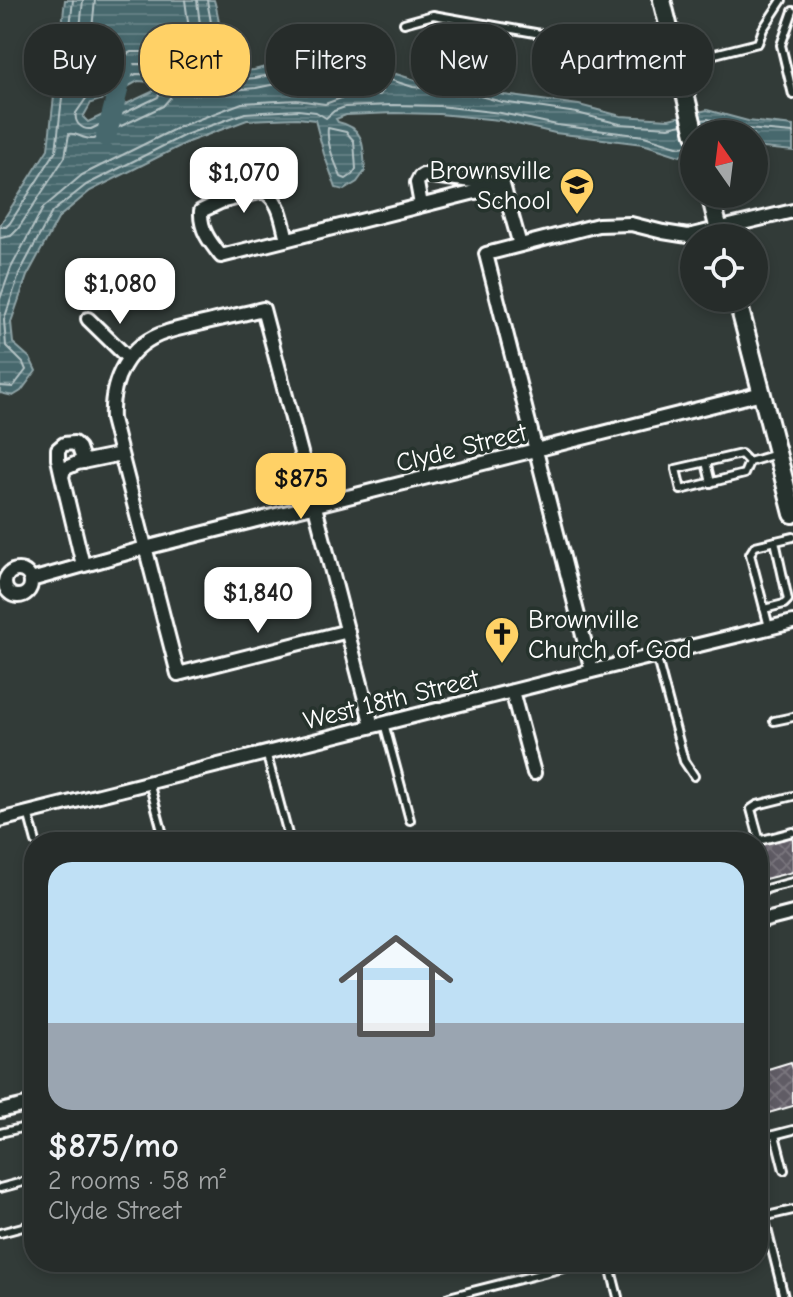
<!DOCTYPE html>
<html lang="en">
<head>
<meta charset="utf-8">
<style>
  body { margin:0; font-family:"Comic Neue",sans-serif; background:#323836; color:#f1f3f6; height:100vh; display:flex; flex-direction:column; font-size:30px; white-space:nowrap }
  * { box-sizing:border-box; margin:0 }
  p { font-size:26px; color:#a4a7a8 }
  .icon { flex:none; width:44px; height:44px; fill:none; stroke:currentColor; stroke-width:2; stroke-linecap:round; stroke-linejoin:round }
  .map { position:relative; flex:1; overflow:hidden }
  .details { position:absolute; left:24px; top:832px; width:744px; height:440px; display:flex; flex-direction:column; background:#262c2a; border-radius:32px; box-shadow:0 4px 12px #0003,0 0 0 2px #424847 }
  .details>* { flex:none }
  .banner { position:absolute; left:24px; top:24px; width:746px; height:72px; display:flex; gap:16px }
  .needle { width:52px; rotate:346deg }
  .controls { position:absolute; left:680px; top:120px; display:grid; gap:16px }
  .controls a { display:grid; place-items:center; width:88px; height:88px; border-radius:50%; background:#262c2a; box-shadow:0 4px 12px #0003,0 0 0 2px #424847; font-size:40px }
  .price { position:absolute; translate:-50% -68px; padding:0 18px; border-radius:16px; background:#fff; color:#222; font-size:26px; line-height:52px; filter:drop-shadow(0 2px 4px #0008) }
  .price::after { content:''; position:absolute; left:50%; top:48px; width:24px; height:18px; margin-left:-12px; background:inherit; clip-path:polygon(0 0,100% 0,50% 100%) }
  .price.on { background:#ffd166; color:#111 }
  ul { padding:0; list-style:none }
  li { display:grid; align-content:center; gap:16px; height:424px; padding:0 24px }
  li+li { border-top:2px solid #424847 }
  li span { display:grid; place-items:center; height:248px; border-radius:24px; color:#555 }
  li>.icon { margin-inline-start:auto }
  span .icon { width:144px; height:144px; fill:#fffc; stroke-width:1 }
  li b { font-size:34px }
  .tag { padding:0 28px; border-radius:32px; background:#262c2a; box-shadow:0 4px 12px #0003,0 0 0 2px #424847; font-size:28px; line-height:72px }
  .tag.on { background:#ffd166; color:#111 }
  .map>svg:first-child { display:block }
  .water { fill:url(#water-rules); stroke:#90a4a7; stroke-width:2; fill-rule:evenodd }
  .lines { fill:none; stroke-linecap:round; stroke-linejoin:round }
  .shore { stroke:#b5c3c5; stroke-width:2 }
  .river { stroke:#46686d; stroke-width:20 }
  .building { fill:url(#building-cross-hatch); stroke:#fff; stroke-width:2 }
  .service-casing { stroke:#fff; stroke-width:12 }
  .minor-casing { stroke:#fff; stroke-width:18 }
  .tertiary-casing { stroke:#fff; stroke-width:22 }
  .service { stroke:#26332d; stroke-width:6 }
  .minor { stroke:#26332d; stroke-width:12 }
  .tertiary { stroke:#26332d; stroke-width:16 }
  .labels { text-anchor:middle; stroke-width:7; stroke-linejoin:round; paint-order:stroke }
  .poi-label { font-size:26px; fill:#fff; stroke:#26332d; text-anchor:end }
  .street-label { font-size:26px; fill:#fff; stroke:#26332d }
</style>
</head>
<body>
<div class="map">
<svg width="793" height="1297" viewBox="0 0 793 1297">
  <defs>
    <pattern id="water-rules" width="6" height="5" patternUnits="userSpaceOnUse" patternTransform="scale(2)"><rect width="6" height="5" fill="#46686d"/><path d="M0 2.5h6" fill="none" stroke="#627f83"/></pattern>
    <pattern id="building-cross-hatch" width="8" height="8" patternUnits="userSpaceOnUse" patternTransform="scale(2)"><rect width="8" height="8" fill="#605b65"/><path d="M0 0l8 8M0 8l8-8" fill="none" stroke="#78747c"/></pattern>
  </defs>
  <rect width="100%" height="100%" fill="#323b38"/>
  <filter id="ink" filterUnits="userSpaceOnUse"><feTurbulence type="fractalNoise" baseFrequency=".0125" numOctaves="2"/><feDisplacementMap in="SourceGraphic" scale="16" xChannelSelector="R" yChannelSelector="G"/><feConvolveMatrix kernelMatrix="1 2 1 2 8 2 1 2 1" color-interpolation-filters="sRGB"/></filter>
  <g filter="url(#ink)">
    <path class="water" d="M65,0H214C224,33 222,50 189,67L191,71L218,68L232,72L254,70L273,65L297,62L328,67L360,65L362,60L371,58L374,67L415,80L470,85L504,95L579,105L621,116L669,119L707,110L748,121L793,126V151L754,147V134H694V152L680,156L643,144L555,133L499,120L439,114L394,113L346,115L336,119L338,122C366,128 363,147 365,171L357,182L344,190L336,188L324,154L315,120L297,118L247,120L188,142L90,191L59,217L27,276L11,322L13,343L30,358L36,371L21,391L13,396L0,393V225L48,149ZM138,81L152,82L154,91L88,122L83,117L91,103L109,97Z"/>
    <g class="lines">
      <path class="shore" d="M83,0L74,86L78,90L102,81L134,64H154L166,71L170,70C176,49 188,49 201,33L197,0
        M95,0L88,67L92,71L131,52H163C170,42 181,38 189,29L185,0
        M207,0C210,22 218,33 199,51C194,56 188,58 182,63L183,74L190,79L217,76L231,80L255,78L296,70L328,75L366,72L413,87L469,93L502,102L577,113L620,124L669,127L682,124
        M136,74H152L158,77L161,89L158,97L91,129C82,130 74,123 76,113L87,97L106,90Z
        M702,120L708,119L747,129L793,133
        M328,128L346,132L354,141L356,169L352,175L346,179L341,177C335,162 326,144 328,128Z
        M0,227H6L10,223L56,151L73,0
        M0,238L11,236L18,229L65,157L69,134C76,132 83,140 94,139L163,106L170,98L171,85L174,83L190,89L216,86L232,90L256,88L296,80L328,85L364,83L383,90L380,95L344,97L325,104L297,100L242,103L181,126L82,175L43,208L11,268L0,299
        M0,386L13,387L26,370L23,363L6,346L4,320L20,272L52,212L86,185L185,135L245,113L298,110L316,112L326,118L334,111L345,107L393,105L439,106L501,113L557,125L644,136L680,147L694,145"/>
      <path class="river" d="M106,137L124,67"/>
    </g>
    <path class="building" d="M793,837V872L761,880L758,866V845Z
      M791,1062L793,1069V1106L758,1116V1072Z"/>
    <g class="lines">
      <g class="service-casing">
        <path id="service" d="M793,11L781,45L793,95
          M404,23L433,15L592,43L667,27
          M699,58L758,43L763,29L782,0
          M741,454L749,462L744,474L681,490L676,469Z
          M706,462L711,483
          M749,462L776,454
          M764,609L784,604L788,600L775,541
          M769,627L750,554L755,546L793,537
          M656,655L684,761L694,776
          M774,721L793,717
          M384,723L410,820
          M266,752L290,842
          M149,782L165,842
          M793,796L757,805L751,809L759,838L762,840L793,832
          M28,812L36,842
          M764,920C755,885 761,891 793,882
          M0,1133L34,1125
          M775,1135L784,1170
          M758,1139L793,1130
          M0,1188L34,1179
          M764,1217L784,1297
          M758,1218L793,1210
          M0,1233L34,1224
          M609,1262L618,1297
          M449,1297L587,1262"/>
      </g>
      <g class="minor-casing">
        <path id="minor" d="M421,205L417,183L420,177L423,175L498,184
          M287,239C282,222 281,200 263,191L220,202L201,211C200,230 210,242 221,256L503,185L520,245
          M88,319L128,358
          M62,477L58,459V449L64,444L74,443L79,448L84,462
          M83,565L62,477L64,469L77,463L121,454
          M5 583a13 13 0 1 1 26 0a13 13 0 1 1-26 0Z
          M31,580L145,548L762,393
          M348,631L178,674L112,419C110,381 127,344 167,332C178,328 191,326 203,323C223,318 243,314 263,309C300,448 336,586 372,726
          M592,671L486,254L598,225L631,224L663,232L688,236L793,211
          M512,691L534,773
          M0,820L592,671L793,622
          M758,922L793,913
          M0,1111L34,1103"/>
      </g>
      <g class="tertiary-casing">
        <path id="tertiary" d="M662,0L695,134
          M710,194L721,238
          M737,298L793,514"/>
      </g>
      <use href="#service" class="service"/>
      <use href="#minor" class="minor"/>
      <use href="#tertiary" class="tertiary"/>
    </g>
  </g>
  <defs>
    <g id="school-pin" transform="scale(1.8)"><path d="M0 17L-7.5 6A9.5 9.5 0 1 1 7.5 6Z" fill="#ffd166" stroke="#26332d"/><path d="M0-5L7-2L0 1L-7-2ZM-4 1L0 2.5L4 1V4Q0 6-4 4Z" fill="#111"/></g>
    <g id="church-pin" transform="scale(1.8)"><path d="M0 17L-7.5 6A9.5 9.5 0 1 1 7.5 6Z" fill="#ffd166" stroke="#26332d"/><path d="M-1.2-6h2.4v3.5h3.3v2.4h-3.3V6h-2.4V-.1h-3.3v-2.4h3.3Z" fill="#111"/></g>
  </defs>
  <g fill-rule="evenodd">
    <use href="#school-pin" x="577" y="185"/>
    <use href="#church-pin" x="502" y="634"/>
  </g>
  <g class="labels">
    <g class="poi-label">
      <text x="551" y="179">Brownsville<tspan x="551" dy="30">School</tspan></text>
      <text x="528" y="628" text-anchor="start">Brownville<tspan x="528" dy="30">Church of God</tspan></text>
    </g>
    <g class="street-label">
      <text transform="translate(461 447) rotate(-14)" y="9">Clyde Street</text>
      <text transform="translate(391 699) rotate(-14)" y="9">West 18th Street</text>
    </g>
  </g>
</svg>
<div class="controls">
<a><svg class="needle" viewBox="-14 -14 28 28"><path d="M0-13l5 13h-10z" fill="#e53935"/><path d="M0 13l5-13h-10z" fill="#a4a7a8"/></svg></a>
<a><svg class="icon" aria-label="locate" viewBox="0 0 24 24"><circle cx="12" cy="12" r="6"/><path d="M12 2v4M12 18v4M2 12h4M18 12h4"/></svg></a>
</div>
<b class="price" style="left:244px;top:215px">$1,070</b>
<b class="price" style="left:120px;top:326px">$1,080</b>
<b class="price on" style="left:301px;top:521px">$875</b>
<b class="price" style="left:258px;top:635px">$1,840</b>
<div class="banner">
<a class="tag">Buy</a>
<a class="tag on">Rent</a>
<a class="tag">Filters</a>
<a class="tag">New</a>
<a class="tag">Apartment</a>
</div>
<section class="details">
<ul>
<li><span style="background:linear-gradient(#bfe0f5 65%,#9aa5b1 0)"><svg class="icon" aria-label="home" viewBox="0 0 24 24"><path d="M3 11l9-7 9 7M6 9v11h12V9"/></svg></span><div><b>$875/mo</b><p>2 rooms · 58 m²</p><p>Clyde Street</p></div></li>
</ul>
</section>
</div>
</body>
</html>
